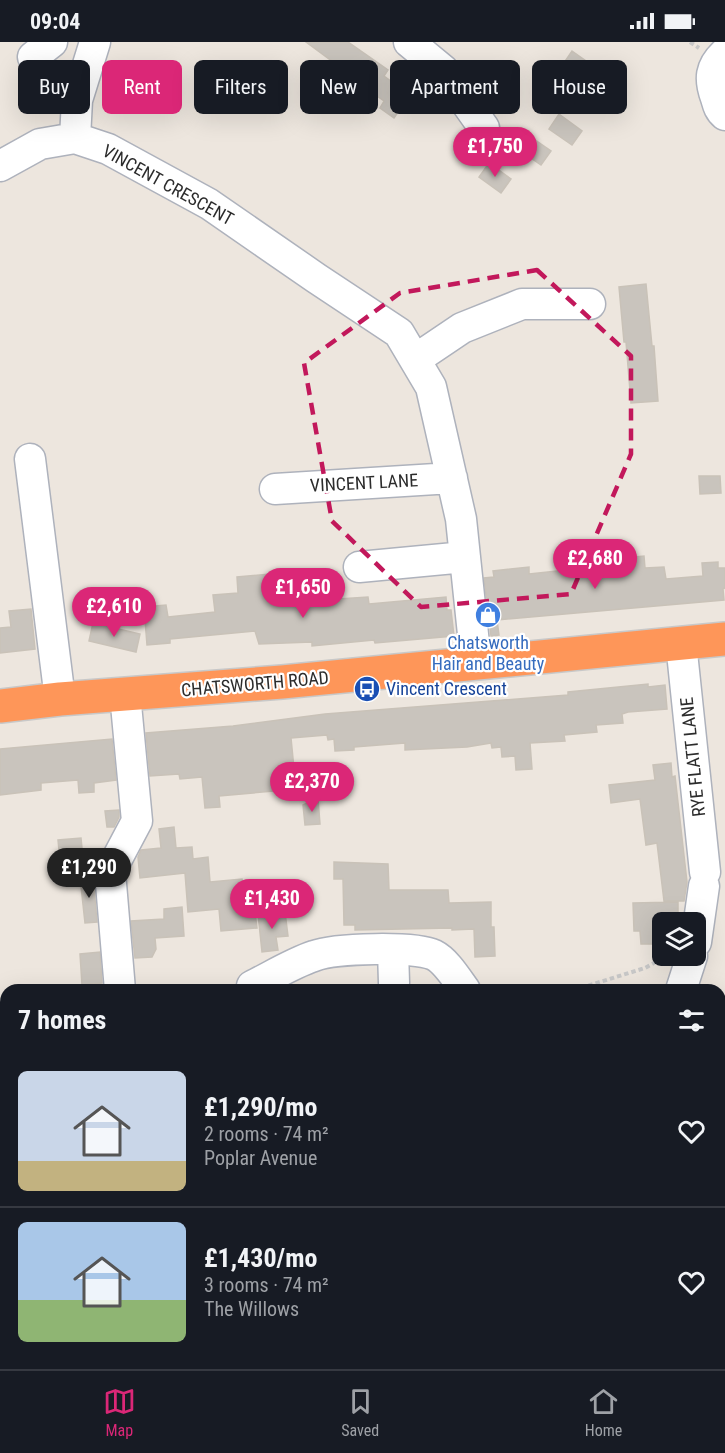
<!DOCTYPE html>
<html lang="en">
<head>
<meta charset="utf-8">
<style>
  body { margin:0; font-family:"Roboto Condensed",sans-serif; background:#20242c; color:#f1f3f6; height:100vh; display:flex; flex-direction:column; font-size:22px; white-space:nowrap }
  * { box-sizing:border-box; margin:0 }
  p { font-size:20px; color:#9ea1a6 }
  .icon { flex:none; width:33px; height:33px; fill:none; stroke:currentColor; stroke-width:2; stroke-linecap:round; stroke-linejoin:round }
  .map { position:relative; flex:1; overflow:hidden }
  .side { position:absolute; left:0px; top:942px; width:726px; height:386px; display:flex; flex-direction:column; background:#171b24; border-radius:18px 18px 0 0; box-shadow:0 6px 24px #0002 }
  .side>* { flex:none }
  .top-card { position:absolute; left:18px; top:18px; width:690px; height:54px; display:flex; gap:12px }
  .buttons { position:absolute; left:652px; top:870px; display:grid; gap:12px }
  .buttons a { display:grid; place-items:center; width:54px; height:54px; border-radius:9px; background:#171b24; box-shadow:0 6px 24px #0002; font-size:30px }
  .price { position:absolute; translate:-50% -51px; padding:0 14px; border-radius:21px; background:#db2777; color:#fff; font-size:20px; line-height:39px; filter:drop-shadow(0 2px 3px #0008) }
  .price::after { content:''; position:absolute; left:50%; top:36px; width:18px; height:14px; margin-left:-9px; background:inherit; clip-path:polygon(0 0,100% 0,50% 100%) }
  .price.on { background:#222; color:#fff }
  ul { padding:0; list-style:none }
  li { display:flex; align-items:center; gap:18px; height:150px; padding:0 18px }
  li+li { border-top:2px solid #363941 }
  li span { display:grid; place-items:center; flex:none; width:168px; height:120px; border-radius:9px; color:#555 }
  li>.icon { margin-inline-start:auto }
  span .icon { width:72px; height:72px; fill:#fffc; stroke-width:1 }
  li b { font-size:26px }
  h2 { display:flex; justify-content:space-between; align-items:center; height:72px; padding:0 18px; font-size:26px }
  .pill { padding:0 21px; border-radius:9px; background:#171b24; box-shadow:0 6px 24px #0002; font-size:21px; line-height:54px }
  .pill.on { background:#db2777; color:#fff }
  .status { display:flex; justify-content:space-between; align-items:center; height:42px; padding:0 30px; background:#171b24; direction:ltr }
  .status svg { height:16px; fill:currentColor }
  .tabs { display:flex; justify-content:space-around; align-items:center; height:84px; border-top:2px solid #363941; background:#171b24; font-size:16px; color:#9ea1a6 }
  .tabs a { display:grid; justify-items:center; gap:3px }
  .tabs .on { color:#db2777 }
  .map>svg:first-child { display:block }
  .green { fill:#b8e39b }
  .building { fill:#c9c4bd; stroke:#c9c2b8; stroke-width:1.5 }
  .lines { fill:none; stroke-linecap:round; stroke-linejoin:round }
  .minor-casing { stroke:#aeb2bc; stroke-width:33 }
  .highway-casing { stroke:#c8c8c8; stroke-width:36 }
  .path { stroke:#c8c8c8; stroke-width:4; stroke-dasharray:4.5 3; stroke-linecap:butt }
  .minor { stroke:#fff; stroke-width:30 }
  .highway { stroke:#fe9659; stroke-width:33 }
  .marked { fill:none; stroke:#c2185b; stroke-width:4.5; stroke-dasharray:12 8; stroke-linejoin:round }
  .labels { text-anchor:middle; stroke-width:4.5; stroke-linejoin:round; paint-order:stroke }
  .street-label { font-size:18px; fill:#2c2c2c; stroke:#fff }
  .shop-label { font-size:18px; fill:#366cbe; stroke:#fff }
  .transit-label { font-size:18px; fill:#164399; stroke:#fff; text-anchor:start }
</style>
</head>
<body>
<div class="status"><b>09:04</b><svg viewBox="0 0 49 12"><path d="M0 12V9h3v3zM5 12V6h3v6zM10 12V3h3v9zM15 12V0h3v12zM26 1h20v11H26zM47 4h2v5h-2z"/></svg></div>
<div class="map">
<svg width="725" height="1327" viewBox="0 0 725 1327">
  <rect width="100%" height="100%" fill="#ede6de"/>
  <path class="green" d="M720,1242L725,1243V1327H193L195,1322H720Z"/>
  <path class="building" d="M306,0H348L388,28L384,34L410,53L394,76L380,66L384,59L331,22L333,20Z
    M572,9L606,33L590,55L557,31Z
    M559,72L582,89L572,103L549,87Z
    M528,93L551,109L541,123L518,107Z
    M489,121L511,137L501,151L479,135Z
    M646,242L652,304H654L658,359L631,361L626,300H624L619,245Z
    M699,434H720L721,451L700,452Z
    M644,514L645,526L664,525L666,537L703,534L702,521L718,520V526H725V546L723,547L724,558L497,578L499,593L491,594L484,536L494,535L493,529L529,525V532L576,527V523L626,518L625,516Z
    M270,532L272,558L306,555L307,559L368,555L369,562L446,555L447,568H451L454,594L375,601L374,598L312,604V600L259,602L255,589L170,597V601L147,603L144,565L166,563L168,575L215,570L213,553L238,551L237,535Z
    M31,567L35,607L0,611V586L11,585L9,569Z
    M93,581L140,592L136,610L89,599Z
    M648,642V645L665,643L667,667L628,670L622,672L623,681L596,683L597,690L564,693L565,699L530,701L532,727L516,728L515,714L502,715L501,705L492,706L491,701L467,705L405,708V701L354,705V708L335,709L334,697L328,698L327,693L291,696L296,747L219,754L220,765L205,766L202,735L180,737L179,732L150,734L146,691L233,684L325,672L568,653V650Z
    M112,697L116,738L94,741V750L79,751L78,738L41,741V748L0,753V707Z
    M671,721L672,735L675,734L687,840L684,859H664L657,801L646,803L640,757L611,761L609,743L655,738L653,723Z
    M318,756L320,782L305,783L303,763Z
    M119,768V775L114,785H107L105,769Z
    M174,785L176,806L192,805L193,817L208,815L210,840L242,837L244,856L253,855L257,886L221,889L219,867L188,870L185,831L140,836L138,815L141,808L161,806L159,787Z
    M81,796L84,827L61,829L58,798Z
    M334,820L388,822L389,848H448L449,861L491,860V885H494L495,914L475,915L474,887L452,888V886L355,888V883H344L343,837H334Z
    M93,834L97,880L85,881L80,835Z
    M678,860V880H660V902H641L640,889H634L633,861Z
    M182,865L184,894L155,896L156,907L152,915L135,916L131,879L164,877V867Z
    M285,870L288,894L276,895L278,908L262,910L258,872Z
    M100,910L102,941L82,943L80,912Z"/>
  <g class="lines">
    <g class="minor-casing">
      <path id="minor" d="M409,0L443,28L484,86
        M725,11C710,25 709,37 716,56C718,63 719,68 725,73
        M33,15L52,0
        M75,96L77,58L95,0
        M0,124L40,102L75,96L108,107L209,162L316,236L399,291L431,345L461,477L476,621
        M416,317L462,286L522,262H590
        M30,417L60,657
        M275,447L452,436
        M359,525L465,515
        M681,601L705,830
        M696,900L704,844
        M393,908L394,941
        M252,944C272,934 293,921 314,914C335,906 415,904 434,913C446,919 457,937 465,948
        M120,948L110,830L137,779L125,652
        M681,948L692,914
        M720,981L725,984
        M0,1213L6,1212"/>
    </g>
    <g class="highway-casing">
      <path id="highway" d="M0,664L60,657L282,640L725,597"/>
    </g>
    <path class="path" d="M690,0L699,6
      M574,948L645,926L666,914
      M647,1322H656
      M683,1322L725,1323
      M400,1327L401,1322
      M483,1327L505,1322"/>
    <use href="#minor" class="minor"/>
    <use href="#highway" class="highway"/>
  </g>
  <path class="marked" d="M537,228L631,314V412L571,552L421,565L332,479L304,321L400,251Z"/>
  <defs>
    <g id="shop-disc" transform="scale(1.35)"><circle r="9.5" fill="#3f7fe0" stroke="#fff"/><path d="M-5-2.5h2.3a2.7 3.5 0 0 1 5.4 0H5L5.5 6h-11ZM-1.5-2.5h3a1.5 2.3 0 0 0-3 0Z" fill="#fff"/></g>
    <g id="bus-disc" transform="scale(1.35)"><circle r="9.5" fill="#1a4fb4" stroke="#fff"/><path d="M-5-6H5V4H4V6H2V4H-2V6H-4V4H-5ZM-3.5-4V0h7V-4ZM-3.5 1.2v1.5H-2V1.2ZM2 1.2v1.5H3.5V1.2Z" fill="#fff"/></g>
  </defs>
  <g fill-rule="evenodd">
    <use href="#shop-disc" x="488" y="573"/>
    <use href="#bus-disc" x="367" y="647"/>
  </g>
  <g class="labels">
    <g class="street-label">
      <text transform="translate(168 143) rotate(29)" y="6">VINCENT CRESCENT</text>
      <text transform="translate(364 441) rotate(-3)" y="6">VINCENT LANE</text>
      <text transform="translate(255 642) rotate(-5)" y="6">CHATSWORTH ROAD</text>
      <text transform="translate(693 715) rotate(-96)" y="6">RYE FLATT LANE</text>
    </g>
    <g class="shop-label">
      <text x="488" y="607">Chatsworth<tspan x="488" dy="21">Hair and Beauty</tspan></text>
    </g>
    <g class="transit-label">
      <text x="386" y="653">Vincent Crescent</text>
    </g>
  </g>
</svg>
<div class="buttons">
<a><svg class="icon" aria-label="layers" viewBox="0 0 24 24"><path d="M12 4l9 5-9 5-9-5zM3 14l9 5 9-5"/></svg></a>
</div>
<b class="price" style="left:495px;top:136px">£1,750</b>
<b class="price" style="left:595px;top:548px">£2,680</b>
<b class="price" style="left:303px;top:577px">£1,650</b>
<b class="price" style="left:114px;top:596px">£2,610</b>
<b class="price" style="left:312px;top:771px">£2,370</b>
<b class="price on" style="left:89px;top:857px">£1,290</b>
<b class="price" style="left:272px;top:888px">£1,430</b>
<div class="top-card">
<a class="pill">Buy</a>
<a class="pill on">Rent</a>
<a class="pill">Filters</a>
<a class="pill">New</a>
<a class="pill">Apartment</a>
<a class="pill">House</a>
</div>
<section class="side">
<h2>7 homes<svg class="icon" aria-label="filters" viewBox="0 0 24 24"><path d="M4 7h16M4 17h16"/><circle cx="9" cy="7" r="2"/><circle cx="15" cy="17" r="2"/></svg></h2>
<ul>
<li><span style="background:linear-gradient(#c9d6e8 75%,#c2b280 0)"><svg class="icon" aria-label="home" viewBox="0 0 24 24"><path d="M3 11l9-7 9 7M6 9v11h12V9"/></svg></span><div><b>£1,290/mo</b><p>2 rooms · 74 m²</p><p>Poplar Avenue</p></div><svg class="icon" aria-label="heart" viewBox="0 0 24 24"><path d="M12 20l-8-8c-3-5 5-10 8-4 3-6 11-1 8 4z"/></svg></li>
<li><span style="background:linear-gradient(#a9c7e8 65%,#8fb573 0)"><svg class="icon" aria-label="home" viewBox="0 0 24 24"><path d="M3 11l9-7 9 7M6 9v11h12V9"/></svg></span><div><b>£1,430/mo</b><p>3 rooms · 74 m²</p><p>The Willows</p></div><svg class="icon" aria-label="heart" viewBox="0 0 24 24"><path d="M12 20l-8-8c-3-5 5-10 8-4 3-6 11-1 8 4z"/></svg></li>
</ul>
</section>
</div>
<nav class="tabs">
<a class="on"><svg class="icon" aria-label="map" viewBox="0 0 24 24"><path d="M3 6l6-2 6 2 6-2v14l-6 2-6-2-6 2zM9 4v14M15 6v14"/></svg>Map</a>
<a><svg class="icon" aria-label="saved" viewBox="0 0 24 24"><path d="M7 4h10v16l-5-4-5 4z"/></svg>Saved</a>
<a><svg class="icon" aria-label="home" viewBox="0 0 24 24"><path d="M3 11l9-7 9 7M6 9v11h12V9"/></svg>Home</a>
</nav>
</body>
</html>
